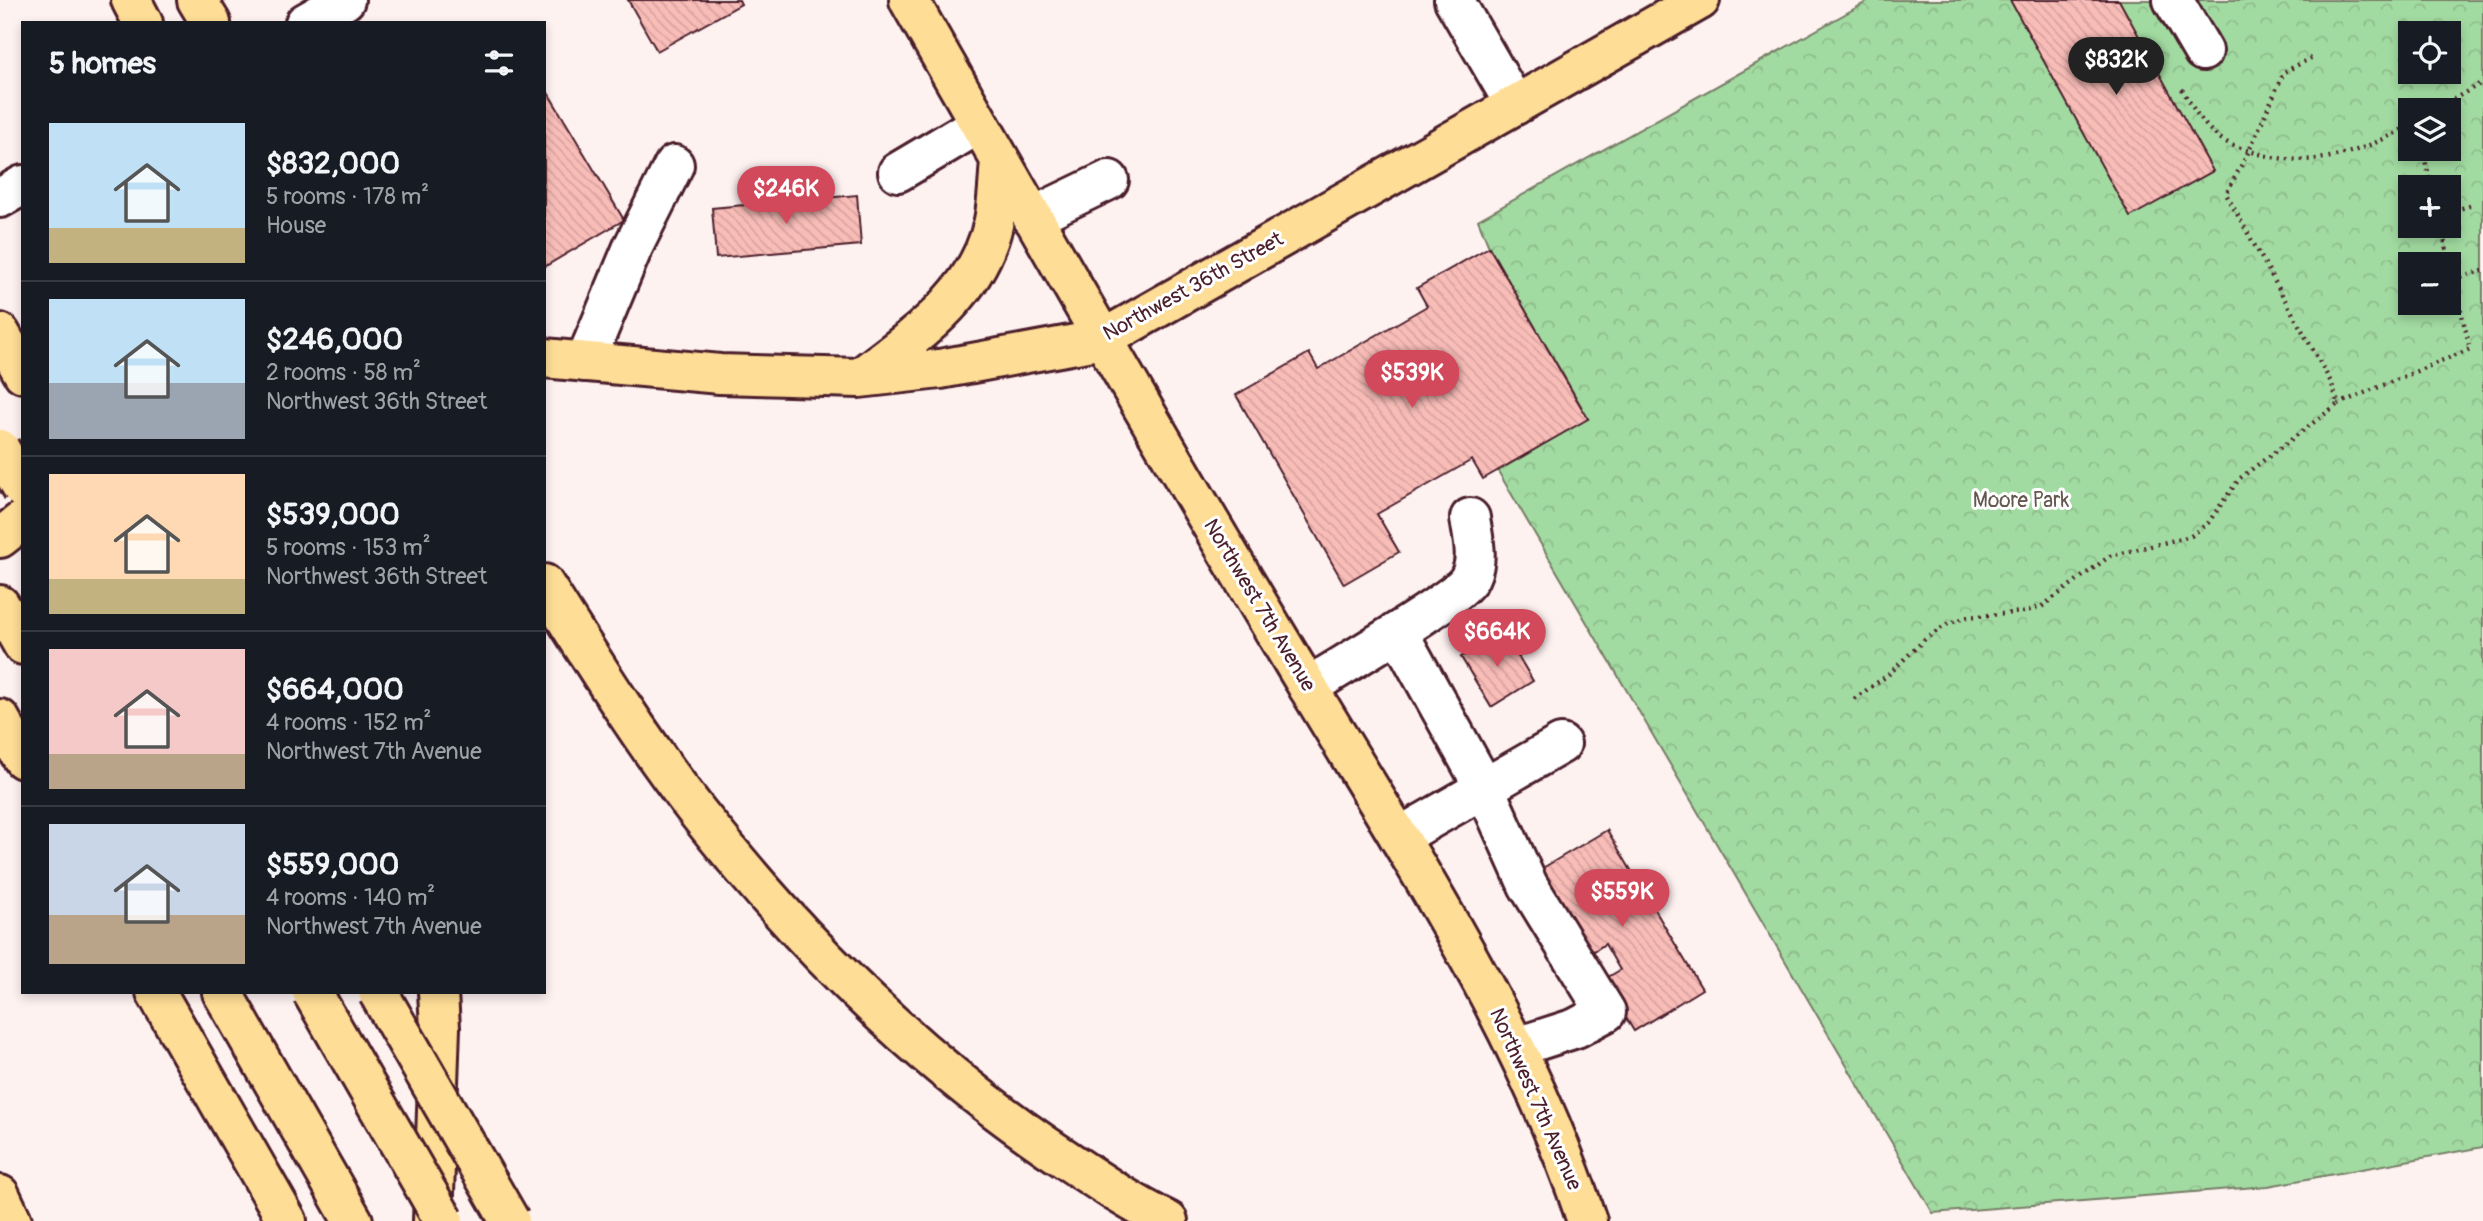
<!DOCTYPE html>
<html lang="en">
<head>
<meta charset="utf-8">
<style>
  body { margin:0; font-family:Pangolin,sans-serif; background:#242831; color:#f1f3f6; height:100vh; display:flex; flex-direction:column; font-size:26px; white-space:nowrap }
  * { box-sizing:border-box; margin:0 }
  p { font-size:23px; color:#9ea1a6 }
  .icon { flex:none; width:38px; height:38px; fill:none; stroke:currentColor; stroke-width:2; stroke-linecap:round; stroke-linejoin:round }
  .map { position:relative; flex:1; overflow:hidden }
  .drawer { position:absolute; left:21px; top:21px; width:525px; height:973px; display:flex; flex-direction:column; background:#171b24; border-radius:0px; box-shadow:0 4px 10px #0003 }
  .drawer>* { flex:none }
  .controls { position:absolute; left:2398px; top:21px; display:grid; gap:14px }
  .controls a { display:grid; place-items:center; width:63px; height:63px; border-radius:0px; background:#171b24; box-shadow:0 4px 10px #0003; font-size:35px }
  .price { position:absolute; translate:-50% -60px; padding:0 16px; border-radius:24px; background:#d1495b; color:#fff; font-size:23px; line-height:46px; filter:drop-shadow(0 2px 4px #0008) }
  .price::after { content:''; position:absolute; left:50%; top:42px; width:21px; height:16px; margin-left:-10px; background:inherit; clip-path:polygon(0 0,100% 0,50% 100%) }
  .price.current { background:#222; color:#fff }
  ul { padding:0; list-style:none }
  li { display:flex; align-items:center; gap:21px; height:175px; padding:0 28px }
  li+li { border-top:2px solid #363941 }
  li span { display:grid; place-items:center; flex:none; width:196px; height:140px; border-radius:0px; color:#555 }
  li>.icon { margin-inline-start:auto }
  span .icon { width:84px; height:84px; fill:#fffc; stroke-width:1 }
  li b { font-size:30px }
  h2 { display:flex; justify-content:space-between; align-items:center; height:84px; padding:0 28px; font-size:30px }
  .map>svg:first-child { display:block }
  .park { fill:url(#park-crowns); stroke:#767d66; stroke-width:2; fill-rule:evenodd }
  .building { fill:url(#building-back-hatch); stroke:#4a1f2b; stroke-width:2 }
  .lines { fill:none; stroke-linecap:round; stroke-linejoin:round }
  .minor-casing { stroke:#4a1f2b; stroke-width:44 }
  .major-casing { stroke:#4a1f2b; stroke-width:44 }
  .highway-casing { stroke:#4a1f2b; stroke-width:44 }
  .path { stroke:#4a1f2b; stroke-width:4.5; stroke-dasharray:2 5; stroke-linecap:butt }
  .minor { stroke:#fff; stroke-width:38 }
  .major { stroke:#fedd96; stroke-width:38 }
  .highway { stroke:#fedd96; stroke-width:38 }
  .highway-bridge-casing { stroke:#4a1f2b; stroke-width:44; stroke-linecap:butt }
  .highway-bridge { stroke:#fedd96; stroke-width:38 }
  .labels { text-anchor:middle; stroke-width:6; stroke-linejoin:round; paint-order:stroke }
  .street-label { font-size:21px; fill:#4a1f2b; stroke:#fff }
  .park-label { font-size:21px; fill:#64574e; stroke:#fff }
</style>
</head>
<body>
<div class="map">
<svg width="2483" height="1221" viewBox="0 0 2483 1221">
  <defs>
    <pattern id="park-crowns" width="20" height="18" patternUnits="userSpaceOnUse" patternTransform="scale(1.75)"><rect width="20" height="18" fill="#a2dba1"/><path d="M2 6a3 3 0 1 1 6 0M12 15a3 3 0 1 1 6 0" fill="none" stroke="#8dbc8b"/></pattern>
    <pattern id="building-back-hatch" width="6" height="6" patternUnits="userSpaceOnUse" patternTransform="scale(1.75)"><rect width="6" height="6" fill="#f9bdb8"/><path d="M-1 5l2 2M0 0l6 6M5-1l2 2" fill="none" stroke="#d7a29e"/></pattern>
  </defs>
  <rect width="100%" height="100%" fill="#fef2f1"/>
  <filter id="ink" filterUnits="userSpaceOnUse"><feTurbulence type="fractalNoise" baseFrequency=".0143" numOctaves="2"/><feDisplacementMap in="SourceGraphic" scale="14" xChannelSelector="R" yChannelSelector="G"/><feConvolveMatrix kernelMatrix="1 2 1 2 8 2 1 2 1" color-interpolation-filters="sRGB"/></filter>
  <g filter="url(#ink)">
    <path class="park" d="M1870,0H2483V1147L2268,1186L1933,1213L1498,471L1588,418L1489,247L1478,220ZM2410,33H2448V72H2410ZM2410,110H2448V149H2410ZM2410,187H2448V226H2410ZM2410,264H2448V303H2410Z"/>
    <path class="building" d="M628,0H739L741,4L657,51Z
      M2010,0H2119L2213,171L2130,217Z
      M544,86L624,220L544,267Z
      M857,195L861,245L716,258L712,208Z
      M1489,247L1588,419L1483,479L1472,460L1377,514L1399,552L1344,584L1236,395L1309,353L1318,369L1427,306L1417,288Z
      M1504,632L1533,681L1491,707L1461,657Z
      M1607,830L1702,989L1634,1031L1603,980L1620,970L1605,944L1591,953L1541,869Z"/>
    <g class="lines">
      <g class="minor-casing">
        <path id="minor" d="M1454,0L1515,105
          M2173,0L2203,51
          M305,23L345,0
          M898,172L979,124
          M0,198L23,185
          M1032,217L1109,180
          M585,362L633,247L674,165
          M1398,632L1485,789L1528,885L1606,1012L1576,1028L1517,1047
          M1308,687C1334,670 1461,597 1470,577C1479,558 1473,539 1470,518
          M1399,837L1561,744"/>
      </g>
      <g class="major-casing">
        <path id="major" d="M909,0C1040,230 1171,460 1308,687C1412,860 1523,1028 1587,1221
          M544,358L720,374L859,378L940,369L1103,339L1700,0
          M861,377C915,336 976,296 993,225C998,205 998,182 1000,161
          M0,538L23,520"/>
      </g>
      <g class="highway-casing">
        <path id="highway" d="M131,0L143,23
          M197,0L211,23
          M0,333L23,373
          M544,584C593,662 642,741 698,813C798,940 913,1055 1046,1146C1085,1172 1125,1200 1168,1221
          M0,605L23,645
          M0,719L23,759
          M156,992L287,1221
          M222,992L353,1221
          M0,1195L12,1221
          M433,1221L440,1028L438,992"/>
      </g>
      <path class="path" d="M2182,89C2192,106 2201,123 2217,136C2228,145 2243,149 2256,153C2312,170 2361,153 2410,125
        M2435,110L2483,82
        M2422,149L2432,187
        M2448,212L2473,205
        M2454,278L2483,271
        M2338,404L2470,349L2441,226
        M1854,699L1888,675L1925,639L1948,624L1967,617L2023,612L2041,607L2110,556L2191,536L2208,523L2239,479L2338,404L2332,384L2226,194L2249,151L2284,72L2311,58"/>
      <use href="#minor" class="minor"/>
      <use href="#major" class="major"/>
      <use href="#highway" class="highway"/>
      <g class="highway-bridge-casing">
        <path id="highway-bridge" d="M0,449L23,489
          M312,992L444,1221
          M378,992L510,1221"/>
      </g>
      <use href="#highway-bridge" class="highway-bridge"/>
    </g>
  </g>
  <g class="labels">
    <g class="street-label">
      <text transform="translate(1193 286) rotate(-29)" y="7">Northwest 36th Street</text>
      <text transform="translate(1260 605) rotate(59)" y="7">Northwest 7th Avenue</text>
      <text transform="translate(1536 1099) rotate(66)" y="7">Northwest 7th Avenue</text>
    </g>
    <g class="park-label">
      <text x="2021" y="507">Moore Park</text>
    </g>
  </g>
</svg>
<div class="controls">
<a><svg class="icon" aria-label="locate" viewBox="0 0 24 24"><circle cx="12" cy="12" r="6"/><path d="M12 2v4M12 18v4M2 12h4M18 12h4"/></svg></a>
<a><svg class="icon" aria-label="layers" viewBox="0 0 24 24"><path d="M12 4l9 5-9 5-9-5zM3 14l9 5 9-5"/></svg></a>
<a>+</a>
<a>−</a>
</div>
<b class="price current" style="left:2116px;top:97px">$832K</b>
<b class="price" style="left:786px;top:226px">$246K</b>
<b class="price" style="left:1412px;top:410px">$539K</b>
<b class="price" style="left:1497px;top:669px">$664K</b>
<b class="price" style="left:1622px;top:929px">$559K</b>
<section class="drawer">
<h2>5 homes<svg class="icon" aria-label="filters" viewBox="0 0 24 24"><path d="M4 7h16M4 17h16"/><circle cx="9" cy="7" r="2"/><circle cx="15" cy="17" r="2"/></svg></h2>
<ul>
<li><span style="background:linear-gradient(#bfe0f5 75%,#c2b280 0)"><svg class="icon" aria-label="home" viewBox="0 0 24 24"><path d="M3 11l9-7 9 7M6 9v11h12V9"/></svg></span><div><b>$832,000</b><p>5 rooms · 178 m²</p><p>House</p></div></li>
<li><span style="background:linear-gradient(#bfe0f5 60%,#9aa5b1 0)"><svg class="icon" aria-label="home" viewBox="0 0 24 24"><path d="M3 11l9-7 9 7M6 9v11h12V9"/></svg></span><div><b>$246,000</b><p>2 rooms · 58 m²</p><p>Northwest 36th Street</p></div></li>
<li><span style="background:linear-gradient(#ffd9b3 75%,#c2b280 0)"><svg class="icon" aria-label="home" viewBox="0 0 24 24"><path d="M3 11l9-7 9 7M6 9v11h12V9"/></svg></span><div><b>$539,000</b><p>5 rooms · 153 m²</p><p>Northwest 36th Street</p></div></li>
<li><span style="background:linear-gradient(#f6c9c9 75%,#b9a48a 0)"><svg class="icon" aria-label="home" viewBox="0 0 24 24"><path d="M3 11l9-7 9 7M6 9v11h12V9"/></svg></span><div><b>$664,000</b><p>4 rooms · 152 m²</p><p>Northwest 7th Avenue</p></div></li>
<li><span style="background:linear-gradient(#c9d6e8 65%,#b9a48a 0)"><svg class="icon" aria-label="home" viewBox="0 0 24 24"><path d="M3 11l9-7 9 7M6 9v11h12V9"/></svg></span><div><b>$559,000</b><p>4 rooms · 140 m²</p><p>Northwest 7th Avenue</p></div></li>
</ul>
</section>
</div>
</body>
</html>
